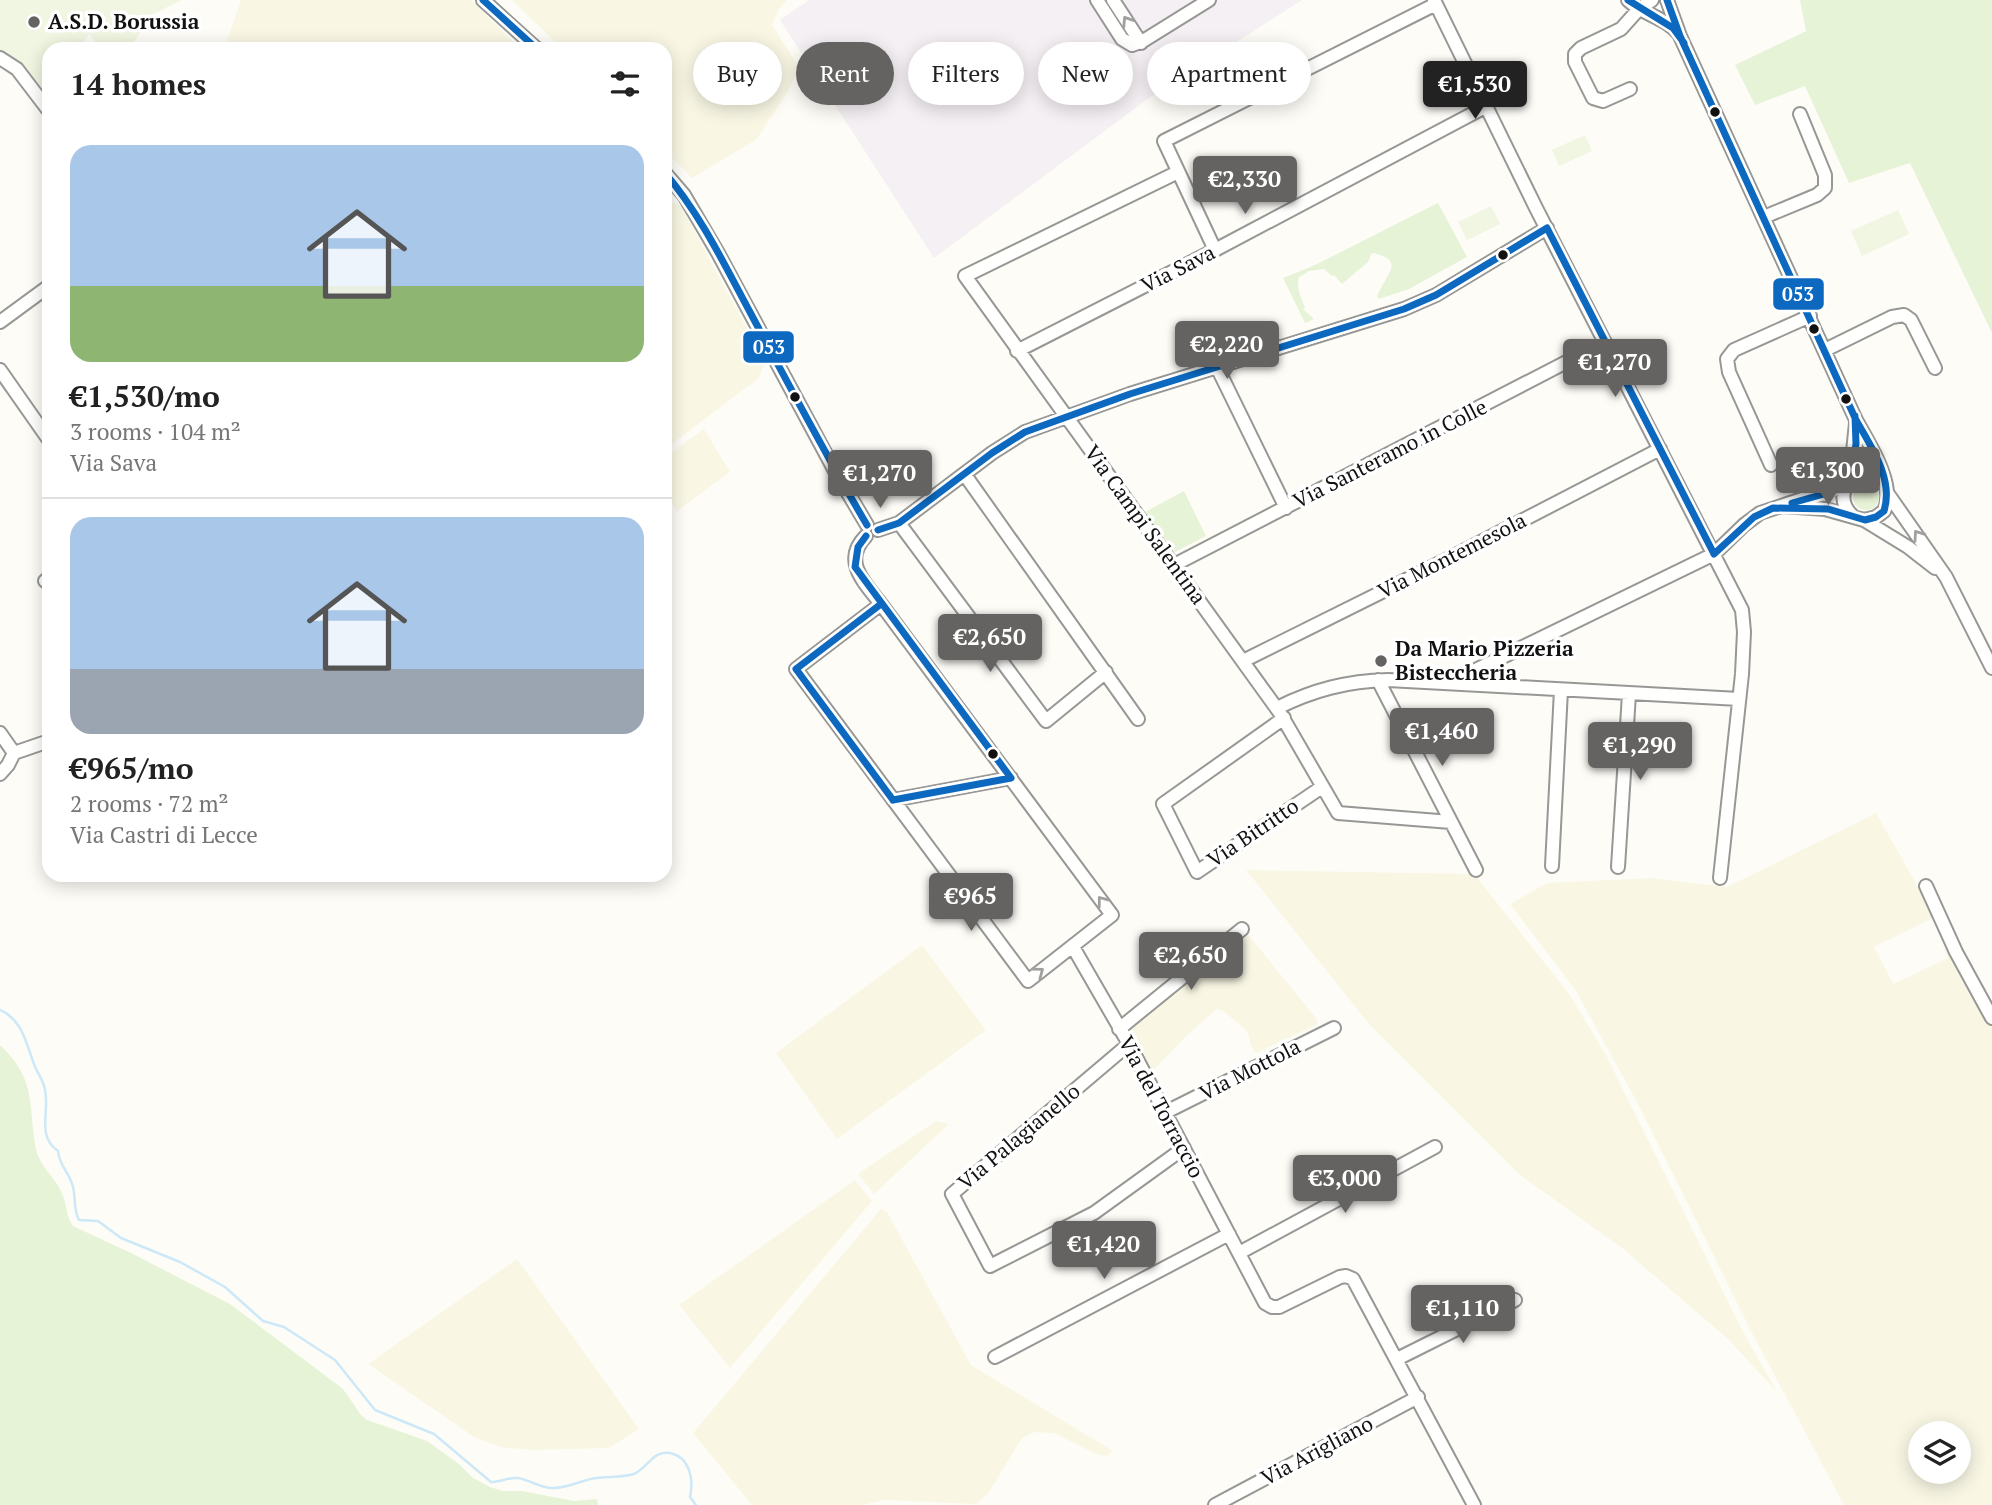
<!DOCTYPE html>
<html lang="en">
<head>
<meta charset="utf-8">
<style>
  body { margin:0; font-family:"PT Serif",serif; background:#f2f2f2; color:#222; height:100vh; display:flex; flex-direction:column; font-size:26px; white-space:nowrap }
  * { box-sizing:border-box; margin:0 }
  p { font-size:23px; color:#767676 }
  .icon { flex:none; width:38px; height:38px; fill:none; stroke:currentColor; stroke-width:2; stroke-linecap:round; stroke-linejoin:round }
  .map { position:relative; flex:1; overflow:hidden }
  .details { position:absolute; left:42px; top:42px; width:630px; height:840px; display:flex; flex-direction:column; background:#fff; border-radius:21px; box-shadow:0 4px 18px #0003 }
  .details>* { flex:none }
  .hud { position:absolute; left:693px; top:42px; width:665px; height:63px; display:flex; gap:14px }
  .fabs { position:absolute; left:1908px; top:1421px; display:grid; gap:14px }
  .fabs a { display:grid; place-items:center; width:63px; height:63px; border-radius:50%; background:#fff; box-shadow:0 4px 18px #0003; font-size:35px }
  .price { position:absolute; translate:-50% -60px; padding:0 16px; border-radius:7px; background:#646362; color:#fff; font-size:23px; line-height:46px; filter:drop-shadow(0 2px 4px #0008) }
  .price::after { content:''; position:absolute; left:50%; top:42px; width:21px; height:16px; margin-left:-10px; background:inherit; clip-path:polygon(0 0,100% 0,50% 100%) }
  .price.current { background:#222; color:#fff }
  ul { padding:0; list-style:none }
  li { display:grid; align-content:center; gap:14px; height:371px; padding:0 28px }
  li+li { border-top:2px solid #e0e0e0 }
  li span { display:grid; place-items:center; height:217px; border-radius:21px; color:#555 }
  li>.icon { margin-inline-start:auto }
  span .icon { width:126px; height:126px; fill:#fffc; stroke-width:1 }
  li b { font-size:30px }
  h2 { display:flex; justify-content:space-between; align-items:center; height:84px; padding:0 28px; font-size:30px }
  .tag { padding:0 24px; border-radius:32px; background:#fff; box-shadow:0 4px 18px #0003; font-size:24px; line-height:63px }
  .tag.current { background:#646362; color:#fff }
  .map>svg:first-child { display:block }
  .industrial { fill:#f5f0f3 }
  .farmland { fill:#f9f7e4; fill-rule:evenodd }
  .green { fill:#e7f3d7 }
  .pitch { fill:#f0f6e1 }
  .lines { fill:none; stroke-linecap:round; stroke-linejoin:round }
  .stream { stroke:#cde8f7; stroke-width:2.5 }
  .minor-casing { stroke:#979795; stroke-width:16 }
  .minor { stroke:#fffffe; stroke-width:12 }
  .bus-1-casing { stroke:#fff; stroke-width:12 }
  .bus-1 { stroke:#0c69bf; stroke-width:7 }
  .oneway { stroke:#a0a09f }
  .poi-dot { fill:#646362; stroke:#fff; stroke-width:2.5 }
  .bus-dot { fill:#111; stroke:#fff; stroke-width:2.5 }
  .labels { text-anchor:middle; stroke-width:7; stroke-linejoin:round; paint-order:stroke }
  .poi-label { font-size:21px; font-weight:bold; fill:#111; stroke:#fff; text-anchor:start }
  .street-label { font-size:21px; fill:#111; stroke:#fff }
  .line-badge { stroke:#fff; stroke-width:2.5 }
  .badge-label { font-size:19px; text-anchor:middle; font-weight:bold; fill:#fff }
</style>
</head>
<body>
<div class="map">
<svg width="1992" height="1505" viewBox="0 0 1992 1505">
  <rect width="100%" height="100%" fill="#fdfcf7"/>
  <path class="industrial" d="M809,0H1302L1149,98L934,258L780,20Z"/>
  <path class="farmland" d="M241,0H471L520,49H224Z
    M512,0H787L779,9L772,25L799,67L788,91L757,139L692,178L665,151V49H562Z
    M665,200L681,206L765,362L759,378L665,449Z
    M704,429L730,472L677,511L665,493V457Z
    M1876,813L1935,917L1874,947L1893,984L1948,958L1944,949L1950,945L1992,1025V1505H1844L1751,1331L1639,1106L1576,991L1510,904L1547,883L1651,878L1727,887ZM1920,1433H1958V1472H1920Z
    M1246,870L1474,874L1570,995L1607,1057L1742,1330L1777,1392L1728,1339L1622,1248L1520,1175L1369,1024Z
    M1246,932L1316,1018L1318,1024L1256,1053L1252,1048L1247,1031L1222,1010L1217,1009L1185,1037L1152,1072L1130,1034L1131,1026L1189,979H1193L1199,971Z
    M922,945L986,1030L837,1139L776,1053Z
    M936,1121L949,1124L874,1194L858,1174Z
    M855,1180L872,1201L730,1368L679,1305Z
    M881,1209L887,1212L971,1365L1113,1451L1107,1456L1096,1454L1054,1433L1035,1432L1022,1438L987,1495L976,1504L885,1500L862,1505H752L693,1433Z
    M517,1259L639,1429L609,1448L533,1450L500,1447L474,1437L368,1364Z"/>
  <path class="green" d="M1800,0H1992V333L1910,163L1849,183L1805,86L1755,105L1735,65L1806,31Z
    M1438,203L1467,257L1409,289L1379,299L1377,296C1379,293 1380,289 1382,286C1393,267 1399,260 1374,253L1371,254L1368,262L1342,284L1334,275L1332,276L1324,269L1309,271L1299,277C1296,288 1301,297 1305,308L1303,309L1314,319L1305,323L1283,278L1315,265Z
    M1853 497a13 13 0 1 1 26 0a13 13 0 1 1-26 0Z
    M1184,491L1206,536L1175,552L1145,512Z
    M0,1045C37,1080 28,1104 36,1149C40,1168 57,1178 63,1196C67,1206 66,1216 73,1226L131,1253L230,1304L343,1389L361,1415L367,1420L427,1441L459,1464L473,1478L490,1487L503,1491H522L574,1501L597,1499L598,1505H0Z"/>
  <path class="pitch" d="M0,0H182L153,14L129,49H101L89,34L79,49H49V93L46,98L13,58L0,55Z
    M1585,135L1592,151L1559,166L1552,150Z
    M1491,206L1500,224L1467,240L1458,222Z
    M1898,210L1909,234L1862,256L1851,231Z"/>
  <g class="lines">
    <path class="stream" d="M0,1010C23,1020 26,1044 34,1064C37,1073 44,1081 45,1090C50,1111 36,1136 58,1151C59,1166 70,1173 73,1187C76,1198 73,1209 79,1220L98,1221L121,1238L180,1262L225,1287L263,1321L284,1327L335,1360L375,1410L434,1434L491,1482C500,1482 509,1477 518,1478C531,1480 541,1489 554,1488C568,1488 582,1480 596,1478C608,1476 622,1478 634,1474C648,1468 653,1450 670,1453C690,1457 694,1480 690,1497L696,1505"/>
    <g class="minor-casing">
      <path id="minor" d="M483,0L537,49
        M1097,0L1122,39L1132,45L1143,41L1209,0
        M1113,0L1141,43
        M1434,0L1536,208L1742,610L1744,632L1742,674L1720,878
        M1628,0C1643,15 1665,17 1679,34
        M1667,0L1680,36L1856,420C1868,442 1897,486 1884,511L1876,517L1864,520L1825,509L1783,506
        M0,58L17,69L49,111
        M1630,89L1603,101L1593,98L1575,62V54L1581,48L1621,29L1638,10L1652,0
        M1178,172L965,276L1280,713L1338,813L1451,822
        M665,173L684,195L718,253L835,471L867,525
        M1764,217L1817,195L1825,188V175L1800,114
        M1215,250L1164,141L1436,4
        M0,322L49,286
        M1825,350L1892,317L1904,315L1911,320L1935,368
        M1017,351L1215,250L1487,106
        M1217,367L1286,508
        M0,370L49,440
        M1771,465L1729,372L1727,359L1734,350L1810,316
        M965,475L1138,719
        M1850,480L1856,423
        M1888,494L1946,577L1992,668
        M1854,517C1825,493 1862,456 1886,486
        M1864,520L1908,547L1935,568
        M899,523L1046,721L1106,672
        M878,530L899,523L992,453L1025,432L1130,394L1404,309L1436,295L1547,228
        M866,536C841,561 865,583 881,604L1112,915L1028,981L796,669L881,604
        M1174,565L1605,342
        M45,581L49,578
        M1243,661L1448,559L1660,449
        M1378,680L1476,870
        M1449,683L1714,554L1744,525L1760,513L1847,484
        M1277,708C1313,690 1347,681 1388,680L1739,699
        M1284,718L1163,804L1197,872L1322,787
        M0,733L14,753L49,741
        M0,774L8,765L14,753
        M893,800L1011,778
        M1552,866L1561,690
        M1618,867L1629,694
        M1926,886L1956,952L1992,1018
        M1073,947L1129,1044L1265,1303L1272,1307H1279L1340,1277L1346,1276L1353,1279L1474,1505
        M1119,1029L1242,929
        M1129,1044L952,1194L990,1266L1094,1213L1184,1148
        M1166,1112L1334,1028
        M1239,1253L1435,1147
        M995,1357L1229,1234
        M1397,1359L1515,1300
        M1215,1505L1418,1397"/>
    </g>
    <use href="#minor" class="minor"/>
    <g class="bus-1-casing">
      <path id="bus-1" d="M483,0L537,49
        M1628,0L1673,28L1684,43
        M1667,0L1680,36L1856,420C1871,447 1894,479 1884,511L1876,517L1865,520L1828,509L1773,508L1754,517L1714,554
        M665,173C701,215 725,266 751,314C789,385 826,456 867,525
        M1547,228L1714,554
        M1792,503L1831,492L1850,480L1856,444L1855,416
        M878,530L899,523L992,453L1025,432L1130,394L1404,309L1436,295L1547,228
        M866,536L858,547L855,567L1011,778
        M796,669L893,800
        M796,669L881,604
        M893,800L1011,778"/>
    </g>
    <use href="#bus-1" class="bus-1"/>
  </g>
  <defs><path id="oneway-chevron" d="M-2-3.5L2.5 0L-2 3.5" fill="none" stroke-width="1.6" stroke-linecap="round" stroke-linejoin="round" transform="scale(1.75)"/></defs>
  <g class="oneway">
    <use href="#oneway-chevron" transform="translate(1127 21) rotate(-123)"/>
    <use href="#oneway-chevron" transform="translate(1918 535) rotate(-125)"/>
    <use href="#oneway-chevron" transform="translate(1102 901) rotate(-127)"/>
    <use href="#oneway-chevron" transform="translate(1039 972) rotate(-37)"/>
  </g>
  <g class="poi-dot">
    <circle cx="34" cy="22" r="7"/>
    <circle cx="1381" cy="661" r="7"/>
  </g>
  <g class="bus-dot">
    <circle cx="1715" cy="112" r="6"/>
    <circle cx="1503" cy="255" r="6"/>
    <circle cx="1814" cy="329" r="6"/>
    <circle cx="795" cy="397" r="6"/>
    <circle cx="1846" cy="399" r="6"/>
    <circle cx="993" cy="754" r="6"/>
  </g>
  <g class="labels">
    <g class="poi-label">
      <text x="48" y="29">A.S.D. Borussia</text>
      <text x="1395" y="656">Da Mario Pizzeria<tspan x="1395" dy="24">Bisteccheria</tspan></text>
    </g>
    <g class="street-label">
      <text transform="translate(1178 269) rotate(-27)" y="7">Via Sava</text>
      <text transform="translate(1390 454) rotate(-27)" y="7">Via Santeramo in Colle</text>
      <text transform="translate(1145 525) rotate(54)" y="7">Via Campi Salentina</text>
      <text transform="translate(1452 556) rotate(-27)" y="7">Via Montemesola</text>
      <text transform="translate(1253 833) rotate(-34)" y="7">Via Bitritto</text>
      <text transform="translate(1250 1070) rotate(-27)" y="7">Via Mottola</text>
      <text transform="translate(1161 1107) rotate(62)" y="7">Via del Torraccio</text>
      <text transform="translate(1019 1137) rotate(-40)" y="7">Via Palagianello</text>
      <text transform="translate(1317 1451) rotate(-28)" y="7">Via Arigliano</text>
    </g>
  </g>
  <g class="line-badge">
    <rect x="1772" y="277" width="53" height="34" rx="7" fill="#0c69bf"/>
    <rect x="742" y="330" width="53" height="34" rx="7" fill="#0c69bf"/>
  </g>
  <g class="badge-label">
    <text x="1798" y="301">053</text>
    <text x="769" y="354">053</text>
  </g>
</svg>
<div class="fabs">
<a><svg class="icon" aria-label="layers" viewBox="0 0 24 24"><path d="M12 4l9 5-9 5-9-5zM3 14l9 5 9-5"/></svg></a>
</div>
<b class="price current" style="left:1475px;top:121px">€1,530</b>
<b class="price" style="left:1245px;top:216px">€2,330</b>
<b class="price" style="left:1227px;top:381px">€2,220</b>
<b class="price" style="left:1615px;top:399px">€1,270</b>
<b class="price" style="left:1828px;top:507px">€1,300</b>
<b class="price" style="left:880px;top:510px">€1,270</b>
<b class="price" style="left:990px;top:674px">€2,650</b>
<b class="price" style="left:1442px;top:768px">€1,460</b>
<b class="price" style="left:1640px;top:782px">€1,290</b>
<b class="price" style="left:971px;top:933px">€965</b>
<b class="price" style="left:1191px;top:992px">€2,650</b>
<b class="price" style="left:1345px;top:1215px">€3,000</b>
<b class="price" style="left:1104px;top:1281px">€1,420</b>
<b class="price" style="left:1463px;top:1345px">€1,110</b>
<div class="hud">
<a class="tag">Buy</a>
<a class="tag current">Rent</a>
<a class="tag">Filters</a>
<a class="tag">New</a>
<a class="tag">Apartment</a>
</div>
<section class="details">
<h2>14 homes<svg class="icon" aria-label="filters" viewBox="0 0 24 24"><path d="M4 7h16M4 17h16"/><circle cx="9" cy="7" r="2"/><circle cx="15" cy="17" r="2"/></svg></h2>
<ul>
<li><span style="background:linear-gradient(#a9c7e8 65%,#8fb573 0)"><svg class="icon" aria-label="home" viewBox="0 0 24 24"><path d="M3 11l9-7 9 7M6 9v11h12V9"/></svg></span><div><b>€1,530/mo</b><p>3 rooms · 104 m²</p><p>Via Sava</p></div></li>
<li><span style="background:linear-gradient(#a9c7e8 70%,#9aa5b1 0)"><svg class="icon" aria-label="home" viewBox="0 0 24 24"><path d="M3 11l9-7 9 7M6 9v11h12V9"/></svg></span><div><b>€965/mo</b><p>2 rooms · 72 m²</p><p>Via Castri di Lecce</p></div></li>
</ul>
</section>
</div>
</body>
</html>
